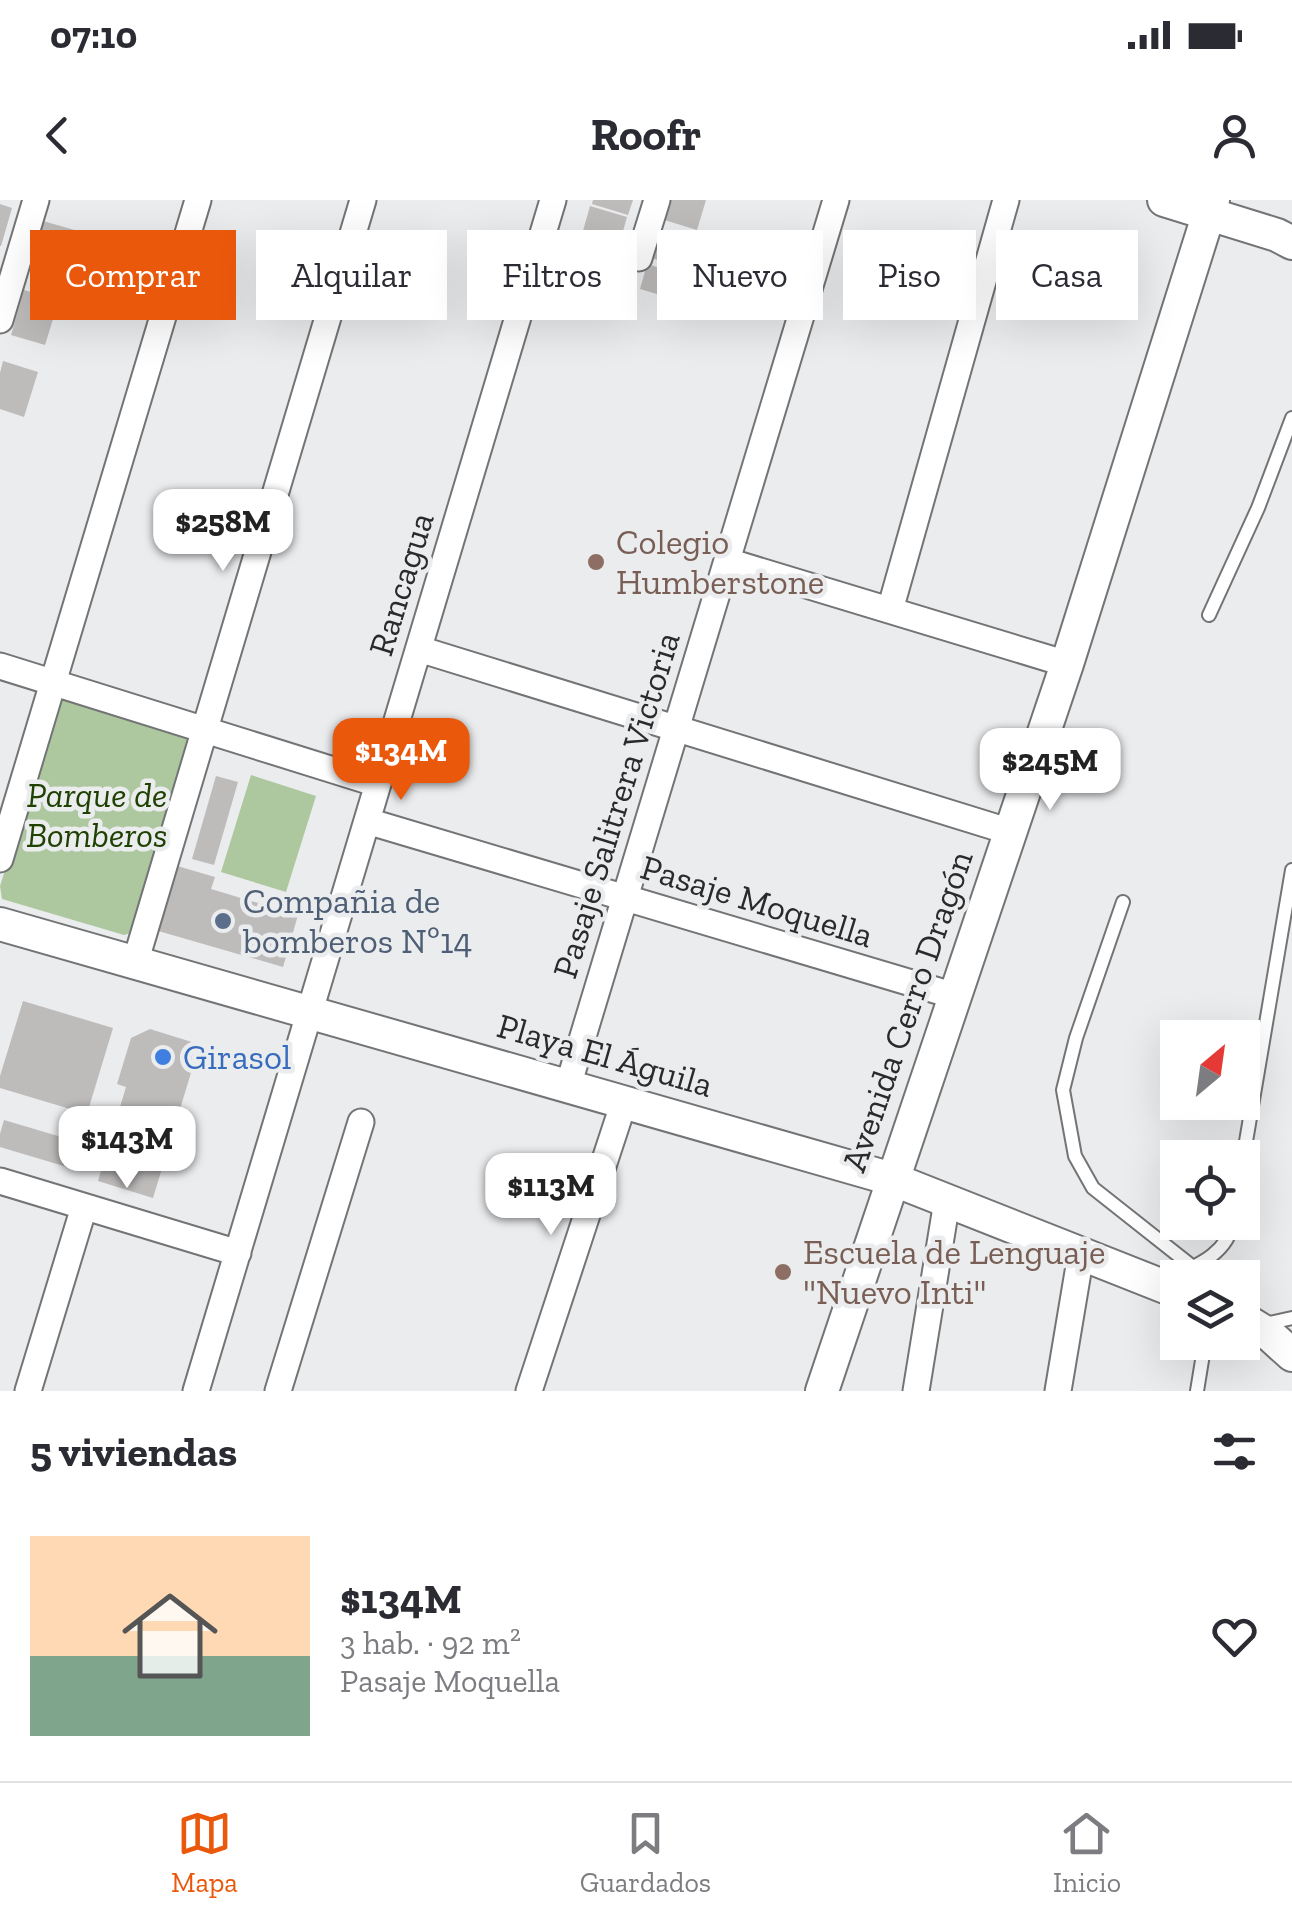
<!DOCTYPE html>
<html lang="es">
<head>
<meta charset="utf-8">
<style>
  body { margin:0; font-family:"Zilla Slab",serif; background:#f7f7f7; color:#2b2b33; height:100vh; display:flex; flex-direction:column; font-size:38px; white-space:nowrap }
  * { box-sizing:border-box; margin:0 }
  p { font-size:32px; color:#7c7c81 }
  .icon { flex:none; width:55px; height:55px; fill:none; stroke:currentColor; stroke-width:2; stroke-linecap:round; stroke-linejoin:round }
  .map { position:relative; height:1191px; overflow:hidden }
  .drawer { display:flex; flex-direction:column; background:#fff; flex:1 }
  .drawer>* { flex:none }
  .top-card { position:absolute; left:30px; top:30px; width:1232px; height:90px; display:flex; gap:20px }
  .needle { width:65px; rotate:29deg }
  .fabs { position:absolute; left:1160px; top:820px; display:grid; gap:20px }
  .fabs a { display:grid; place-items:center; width:100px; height:100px; border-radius:0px; background:#fff; box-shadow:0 10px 40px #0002; font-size:50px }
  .price { position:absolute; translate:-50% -85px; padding:0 22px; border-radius:20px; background:#fff; color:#222; font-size:32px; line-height:65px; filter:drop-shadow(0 2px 5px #0008) }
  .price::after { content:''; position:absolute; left:50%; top:60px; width:30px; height:22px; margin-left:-15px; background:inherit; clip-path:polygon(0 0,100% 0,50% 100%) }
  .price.active { background:#ea580c; color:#fff }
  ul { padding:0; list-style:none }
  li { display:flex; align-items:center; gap:30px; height:250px; padding:0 30px }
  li+li { border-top:2px solid #e1e1e2 }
  li span { display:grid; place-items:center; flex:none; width:280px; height:200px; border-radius:0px; color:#555 }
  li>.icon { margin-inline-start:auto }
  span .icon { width:120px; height:120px; fill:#fffc; stroke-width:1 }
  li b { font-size:42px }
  h2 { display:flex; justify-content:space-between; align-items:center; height:120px; padding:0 30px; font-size:42px }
  .tag { padding:0 35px; border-radius:0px; background:#fff; box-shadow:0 10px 40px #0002; font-size:35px; line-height:90px }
  .tag.active { background:#ea580c; color:#fff }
  .status { display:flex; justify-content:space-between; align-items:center; height:70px; padding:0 50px; background:#fff; direction:ltr }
  .status svg { height:28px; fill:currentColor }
  header { display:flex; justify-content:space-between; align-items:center; height:130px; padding:0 30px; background:#fff; font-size:45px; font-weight:800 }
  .tabs { display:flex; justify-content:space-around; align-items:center; height:140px; border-top:2px solid #e1e1e2; background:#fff; font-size:28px; color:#7c7c81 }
  .tabs a { display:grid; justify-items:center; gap:5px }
  .tabs .active { color:#ea580c }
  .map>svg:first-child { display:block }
  .green { fill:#adc89f }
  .building { fill:#bebbbb }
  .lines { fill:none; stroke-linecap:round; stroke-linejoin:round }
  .service-casing { stroke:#737476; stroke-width:16 }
  .minor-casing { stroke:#737476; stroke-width:29 }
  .tertiary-casing { stroke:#737476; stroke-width:36 }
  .service { stroke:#fff; stroke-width:12 }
  .minor { stroke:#fff; stroke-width:25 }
  .tertiary { stroke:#fff; stroke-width:32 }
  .education-dot { fill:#8d6e63; stroke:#ebecee; stroke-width:4 }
  .service-dot { fill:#5c6f8a; stroke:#ebecee; stroke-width:4 }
  .shop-dot { fill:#3f7fe0; stroke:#ebecee; stroke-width:4 }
  .labels { text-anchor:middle; stroke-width:9; stroke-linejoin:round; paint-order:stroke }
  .education-label { font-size:35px; fill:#785e54; stroke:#ebecee; text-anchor:start }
  .street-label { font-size:35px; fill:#2a2a2b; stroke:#ebecee }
  .park-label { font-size:35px; font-style:italic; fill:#1f4102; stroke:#ebecee }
  .service-label { font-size:35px; fill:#4e5e75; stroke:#ebecee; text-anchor:start }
  .shop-label { font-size:35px; fill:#366cbe; stroke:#ebecee; text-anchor:start }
</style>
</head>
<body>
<div class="status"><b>07:10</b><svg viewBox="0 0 49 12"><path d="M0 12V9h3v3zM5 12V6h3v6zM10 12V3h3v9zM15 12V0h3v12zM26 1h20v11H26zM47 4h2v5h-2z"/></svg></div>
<header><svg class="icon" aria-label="back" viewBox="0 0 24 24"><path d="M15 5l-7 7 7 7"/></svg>Roofr<svg class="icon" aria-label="person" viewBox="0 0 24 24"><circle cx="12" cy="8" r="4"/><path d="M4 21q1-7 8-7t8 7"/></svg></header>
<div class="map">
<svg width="1292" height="1191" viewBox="0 0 1292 1191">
  <rect width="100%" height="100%" fill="#ebecee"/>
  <path class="green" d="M72,495L187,530L194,542L135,732L124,735L2,699L0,686L58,503Z
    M251,575L316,596L286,692L221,672Z"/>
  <path class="building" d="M593,0H633L628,15L592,4Z
    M666,0H706L697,30L661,19Z
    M0,4L12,8L1,46H0Z
    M590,6L627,17L620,42L583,31Z
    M43,21L78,31L64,76L30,66Z
    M655,32L692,43L685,68L648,57Z
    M578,44L615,55L608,79L571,69Z
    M647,64L684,75L677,100L640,89Z
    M24,90L59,100L45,145L11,135Z
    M3,161L38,172L24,217L0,209V173Z
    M216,576L238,582L214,665L192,659Z
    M167,663L215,677L211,689L298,715L283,767L148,728Z
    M23,801L113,828L87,914L0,888V876Z
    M150,829L195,843L197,853L153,998L98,981L126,887L117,884L131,838Z
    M4,920L85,944L77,970L0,947V934Z"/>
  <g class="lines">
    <g class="service-casing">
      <path id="service" d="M1209,415L1258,308L1292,218
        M1123,702L1076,838L1063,890L1075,956L1093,988L1193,1067
        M1242,965L1292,670
        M1162,1082C1190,1068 1227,1057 1233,1022
        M1265,1124L1292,1118
        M1197,1191L1205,1142"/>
    </g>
    <g class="minor-casing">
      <path id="minor" d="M639,58L657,0
        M0,120L36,0
        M727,361L1067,464
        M890,410L1006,0
        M419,449L1011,632
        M0,466L378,584
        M367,621L955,796
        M0,659L198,0
        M135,763L363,0
        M568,886L836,0
        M0,981L238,1053
        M28,1191L84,1007
        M196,1191L553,0
        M278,1191L361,922
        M529,1191L624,902
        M916,1191L947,1001
        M1058,1191L1081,1054"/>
    </g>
    <g class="tertiary-casing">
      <path id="tertiary" d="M1164,0L1277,35L1292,43
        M0,724L892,979L1178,1092
        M1242,1118L1271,1136L1292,1155
        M822,1191L1067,464L1213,0"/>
    </g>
    <use href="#service" class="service"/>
    <use href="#minor" class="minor"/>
    <use href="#tertiary" class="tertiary"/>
  </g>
  <g class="education-dot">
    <circle cx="596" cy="362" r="10"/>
    <circle cx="783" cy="1072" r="10"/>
  </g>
  <circle class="service-dot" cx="223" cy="721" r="10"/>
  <circle class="shop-dot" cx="163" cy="857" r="10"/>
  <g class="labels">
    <g class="education-label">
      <text x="616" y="354">Colegio<tspan x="616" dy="40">Humberstone</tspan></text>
      <text x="803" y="1064">Escuela de Lenguaje<tspan x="803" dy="40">"Nuevo Inti"</tspan></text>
    </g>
    <g class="street-label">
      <text transform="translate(401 384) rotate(-73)" y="12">Rancagua</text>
      <text transform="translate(616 605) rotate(-73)" y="12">Pasaje Salitrera Victoria</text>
      <text transform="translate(757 701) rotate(17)" y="12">Pasaje Moquella</text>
      <text transform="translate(907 811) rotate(-71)" y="12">Avenida Cerro Dragón</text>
      <text transform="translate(605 855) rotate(16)" y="12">Playa El Águila</text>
    </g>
    <g class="park-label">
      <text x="97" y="607">Parque de<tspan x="97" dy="40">Bomberos</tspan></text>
    </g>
    <g class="service-label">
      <text x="243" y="713">Compañia de<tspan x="243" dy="40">bomberos Nº14</tspan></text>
    </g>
    <g class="shop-label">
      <text x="183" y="869">Girasol</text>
    </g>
  </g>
</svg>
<div class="fabs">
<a><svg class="needle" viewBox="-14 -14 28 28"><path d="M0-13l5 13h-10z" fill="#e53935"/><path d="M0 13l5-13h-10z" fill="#7c7c81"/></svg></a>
<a><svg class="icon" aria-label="locate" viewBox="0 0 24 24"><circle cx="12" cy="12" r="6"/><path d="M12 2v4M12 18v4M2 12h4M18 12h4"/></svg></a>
<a><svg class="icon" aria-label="layers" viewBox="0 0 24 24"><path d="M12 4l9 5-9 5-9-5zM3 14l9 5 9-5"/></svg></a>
</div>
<b class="price" style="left:223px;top:374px">$258M</b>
<b class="price active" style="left:401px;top:603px">$134M</b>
<b class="price" style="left:1050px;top:613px">$245M</b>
<b class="price" style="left:127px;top:991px">$143M</b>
<b class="price" style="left:551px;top:1038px">$113M</b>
<div class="top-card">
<a class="tag active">Comprar</a>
<a class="tag">Alquilar</a>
<a class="tag">Filtros</a>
<a class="tag">Nuevo</a>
<a class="tag">Piso</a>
<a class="tag">Casa</a>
</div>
</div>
<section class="drawer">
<h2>5 viviendas<svg class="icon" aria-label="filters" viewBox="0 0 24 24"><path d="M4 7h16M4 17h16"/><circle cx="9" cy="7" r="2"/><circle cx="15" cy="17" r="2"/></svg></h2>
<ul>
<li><span style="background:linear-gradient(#ffd9b3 60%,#7fa58c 0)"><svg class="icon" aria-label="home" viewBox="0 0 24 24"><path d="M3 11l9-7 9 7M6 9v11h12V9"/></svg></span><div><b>$134M</b><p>3 hab. · 92 m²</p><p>Pasaje Moquella</p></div><svg class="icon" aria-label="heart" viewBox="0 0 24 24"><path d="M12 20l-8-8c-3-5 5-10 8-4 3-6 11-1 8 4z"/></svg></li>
</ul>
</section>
<nav class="tabs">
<a class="active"><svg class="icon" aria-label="map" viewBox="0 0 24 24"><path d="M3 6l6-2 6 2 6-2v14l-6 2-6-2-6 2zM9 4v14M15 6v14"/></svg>Mapa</a>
<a><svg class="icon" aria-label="saved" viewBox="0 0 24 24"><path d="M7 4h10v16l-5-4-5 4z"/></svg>Guardados</a>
<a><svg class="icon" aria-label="home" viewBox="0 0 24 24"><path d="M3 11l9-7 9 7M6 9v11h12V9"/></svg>Inicio</a>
</nav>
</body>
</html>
